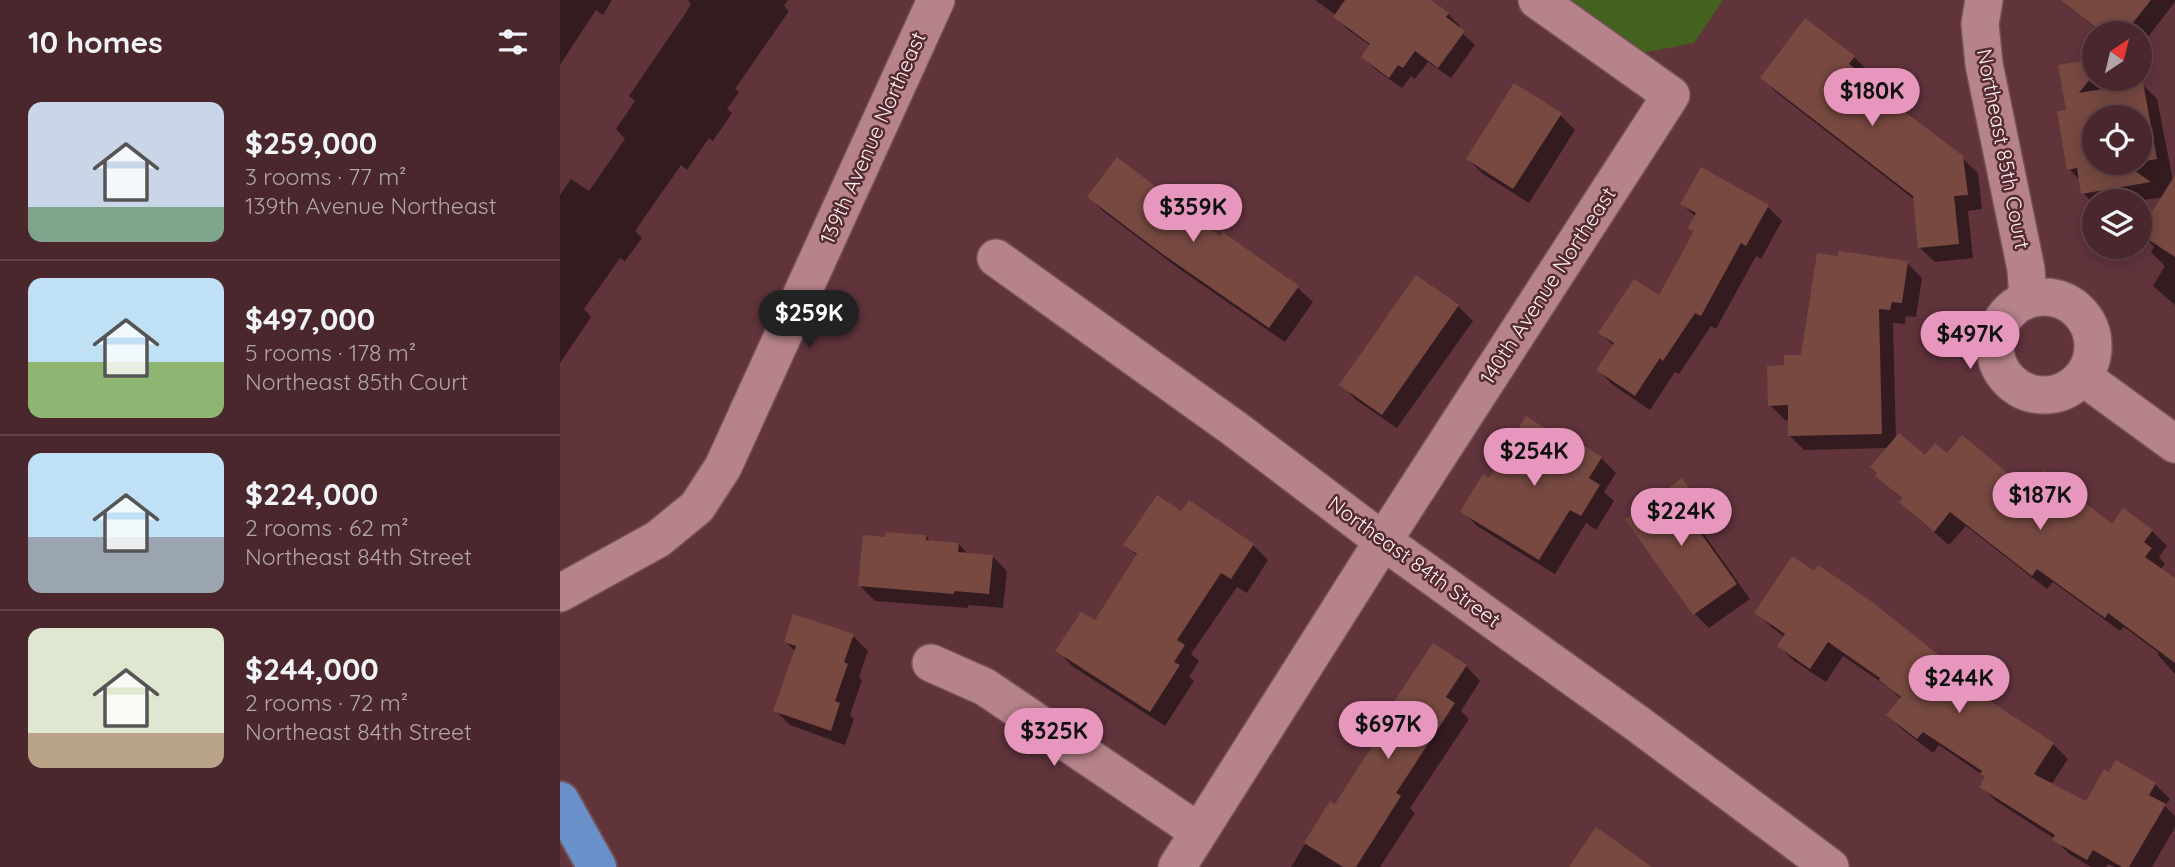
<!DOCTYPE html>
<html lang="en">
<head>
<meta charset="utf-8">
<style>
  body { margin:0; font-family:Quicksand,sans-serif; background:#502f35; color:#f1f3f6; height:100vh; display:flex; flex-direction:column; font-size:26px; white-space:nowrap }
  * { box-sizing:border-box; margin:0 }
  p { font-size:23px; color:#b1a5aa }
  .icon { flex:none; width:38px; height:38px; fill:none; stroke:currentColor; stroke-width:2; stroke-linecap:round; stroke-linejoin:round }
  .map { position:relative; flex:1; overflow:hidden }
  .details { display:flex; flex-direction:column; background:#49272d; width:560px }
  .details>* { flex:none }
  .needle { width:46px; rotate:35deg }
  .controls { position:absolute; left:1522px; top:21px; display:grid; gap:14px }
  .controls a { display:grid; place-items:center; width:70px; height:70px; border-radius:50%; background:#49272d; box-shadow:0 4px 18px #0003,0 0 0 2px #614449; font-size:35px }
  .price { position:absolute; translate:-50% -60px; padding:0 16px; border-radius:24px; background:#e797bd; color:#111; font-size:23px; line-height:46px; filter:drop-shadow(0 2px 4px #0008) }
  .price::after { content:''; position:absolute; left:50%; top:42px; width:21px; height:16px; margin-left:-10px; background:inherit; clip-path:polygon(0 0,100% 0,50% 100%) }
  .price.active { background:#222; color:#fff }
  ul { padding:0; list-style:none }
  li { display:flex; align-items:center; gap:21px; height:175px; padding:0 28px }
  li+li { border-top:2px solid #614449 }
  li span { display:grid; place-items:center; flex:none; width:196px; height:140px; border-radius:14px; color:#555 }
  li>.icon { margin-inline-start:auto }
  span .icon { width:84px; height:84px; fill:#fffc; stroke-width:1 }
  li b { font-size:30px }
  h2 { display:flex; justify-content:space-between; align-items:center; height:84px; padding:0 28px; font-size:30px }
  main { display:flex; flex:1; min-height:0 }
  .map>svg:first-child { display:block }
  .green { fill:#43621d }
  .shadow { fill:#0007; fill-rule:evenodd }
  .building { fill:#774941 }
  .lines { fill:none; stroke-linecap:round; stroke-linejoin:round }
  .minor-casing { stroke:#745158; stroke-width:40 }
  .primary-casing { stroke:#745158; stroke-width:42 }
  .minor { stroke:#b7838a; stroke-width:37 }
  .primary { stroke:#6990c8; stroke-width:38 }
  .labels { text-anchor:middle; stroke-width:5; stroke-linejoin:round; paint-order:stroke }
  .street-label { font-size:21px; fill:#fbeff0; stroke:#562a31 }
</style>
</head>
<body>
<main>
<section class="details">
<h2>10 homes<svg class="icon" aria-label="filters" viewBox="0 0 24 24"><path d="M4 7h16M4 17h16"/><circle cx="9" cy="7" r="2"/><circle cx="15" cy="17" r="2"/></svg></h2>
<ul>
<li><span style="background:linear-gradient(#c9d6e8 75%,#7fa58c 0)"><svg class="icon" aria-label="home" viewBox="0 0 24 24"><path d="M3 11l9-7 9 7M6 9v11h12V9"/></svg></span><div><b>$259,000</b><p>3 rooms · 77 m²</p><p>139th Avenue Northeast</p></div></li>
<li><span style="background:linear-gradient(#bfe0f5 60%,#8fb573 0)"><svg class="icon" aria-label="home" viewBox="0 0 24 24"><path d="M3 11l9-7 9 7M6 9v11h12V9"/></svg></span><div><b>$497,000</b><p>5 rooms · 178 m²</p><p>Northeast 85th Court</p></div></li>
<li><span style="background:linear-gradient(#bfe0f5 60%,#9aa5b1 0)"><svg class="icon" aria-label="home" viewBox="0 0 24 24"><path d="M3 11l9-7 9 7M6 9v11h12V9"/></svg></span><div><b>$224,000</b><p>2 rooms · 62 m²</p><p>Northeast 84th Street</p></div></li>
<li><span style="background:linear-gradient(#dfe7d0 75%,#b9a48a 0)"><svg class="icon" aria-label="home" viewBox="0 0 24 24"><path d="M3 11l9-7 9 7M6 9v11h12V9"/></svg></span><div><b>$244,000</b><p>2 rooms · 72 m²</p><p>Northeast 84th Street</p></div></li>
</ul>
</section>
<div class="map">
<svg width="1615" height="867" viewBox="0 0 1615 867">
  <rect width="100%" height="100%" fill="#61343c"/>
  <path class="green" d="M1005,0H1163L1134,43L1076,54Z"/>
  <path class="shadow" d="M0,0H52L43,15L36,10L0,65Z
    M128,0H228L224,6L229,11L175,89L179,92L167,109L172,113L153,141L149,138L127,170L121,165L75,231L82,238L65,261L60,258L24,309L31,317L0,363V195L11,179L29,191L65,139L56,129L75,101L69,96L125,14L131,4Z
    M755,0H868L888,14L900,26L898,29L915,45L891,78L868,62L855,79L851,76L842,88L815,69L803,57L811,46L787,29L775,17L776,15Z
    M1502,0H1615V2L1580,47V33H1542Z
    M1245,20L1294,57L1309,72L1305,78L1402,158L1418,173L1422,209L1408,211L1413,258L1375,262L1360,248L1355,200L1217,93L1202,78Z
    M1535,61V79H1556L1547,90L1582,84L1597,99L1615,191V305L1593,286L1605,266L1591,252L1594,247L1581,233L1604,197L1577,201H1535V205L1523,193L1521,181L1509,169L1508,111ZM1535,117H1580V163H1535Z
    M1000,115L1015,130L969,203L923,174L908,159Z
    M529,197L661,238L663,234L738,288L753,302L725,342L618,268L544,212Z
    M1122,204L1208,207L1222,221L1201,259L1196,256L1156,329L1151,326L1119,374L1115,372L1090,410L1053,385L1038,370L1054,346L1040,333L1100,297L1136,233L1130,227L1136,217Z
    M1347,263L1362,278L1356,317L1346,316L1345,324L1333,323L1336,439L1365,458L1387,455L1468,492L1552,526L1564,511L1592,531L1607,546L1599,557L1605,564L1600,570L1615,580V674L1597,654L1599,653L1564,627L1560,631L1493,582L1487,589L1406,526L1389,545L1356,517L1341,502L1343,500L1317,476L1328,448L1244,450L1229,435V420H1225L1210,405L1226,367L1243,356Z
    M898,306L913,321L837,428L796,400L782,385Z
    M992,434L1041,458L1056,473L1044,492L1054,501L1036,530L1026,523L995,574L917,526L903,511L930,480Z
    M1122,481L1137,495L1152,516L1138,526L1190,599L1149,628L1135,614Z
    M629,503L693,545L708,560L687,593L677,587L631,654L639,661L629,677L634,681L605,726L512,666L498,651L535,623L578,557L566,545L622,513Z
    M366,536L372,543L399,544L409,555L432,556L447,571L443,608L408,605V608L315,601L300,586L326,539Z
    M1196,612L1404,677L1419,692L1417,695L1493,744L1508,759L1491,785L1527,803L1595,784L1610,799L1605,806L1615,816V827L1592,867H1554L1548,864L1546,867H1531L1509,854L1495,839L1436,801L1421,786L1426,778L1424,776L1379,745L1373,753L1343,730L1328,715L1341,699L1328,687L1283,656L1266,682L1234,661L1219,646L1225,637L1211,627Z
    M293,636L308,651L299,677L302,680L290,715L294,719L285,745L230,725L215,710L236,652L226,642Z
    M906,666L920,681L901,711L909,719L850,808L855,813L820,867H731L770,803L776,807Z"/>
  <path class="building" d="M785,0H871L889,13L886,17L905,31L878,68L855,51L843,68L838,65L829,78L801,57L810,44L773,17Z
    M1501,0H1591L1565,33H1543Z
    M1245,18L1295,56L1289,64L1325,91L1322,94L1403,156L1408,195L1394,196L1399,244L1358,248L1353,196L1200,78Z
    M1535,59V73L1519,93L1583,82L1597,159L1580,162V117H1535V163H1574L1565,164L1591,182L1521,194L1517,168L1507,170L1497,111L1506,110L1498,65Z
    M954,83L1002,113L953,189L906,159Z
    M557,157L660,236L663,232L739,286L709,328L601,253L527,197Z
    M1141,167L1209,205L1186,246L1181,243L1141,316L1135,313L1103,361L1100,358L1075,396L1036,370L1054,343L1038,333L1074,279L1099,295L1134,231L1128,228L1136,213L1120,204Z
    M1615,175V257L1580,234V231Z
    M1279,251L1348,261L1342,303L1332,302L1330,310L1319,309L1322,434L1228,436V405L1208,406L1207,366L1224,365V355H1241L1257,253L1278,256Z
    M856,275L899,305L822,415L779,385Z
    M966,416L991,432L994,427L1042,457L1029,478L1040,485L1021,516L1010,510L979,560L900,512L923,474L929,478Z
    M1339,433L1365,455L1375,443L1387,453L1402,435L1468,490L1483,470L1552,524L1563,508L1593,530L1584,542L1592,548L1585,557L1615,578V663L1548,613L1545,618L1477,569L1472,576L1390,512L1374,532L1339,502L1342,498L1315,476L1317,473L1310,467Z
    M1122,478L1138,501L1125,511L1177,584L1133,615L1065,519Z
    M597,495L621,511L629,500L694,544L671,579L661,573L617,640L625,645L614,662L620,665L590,712L495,651L521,612L535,620L577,554L563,545Z
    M326,532L366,535V540L399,543L398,552L433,555L429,594L394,591V594L298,586L303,535L325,537Z
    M1232,556L1254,571L1258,565L1311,601L1405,676L1401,682L1494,743L1474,774L1526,801L1544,769L1549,772L1556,760L1596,783L1589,795L1606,804L1569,867H1562L1533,850L1527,860L1492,840L1495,835L1419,787L1425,777L1420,774L1422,771L1363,732L1357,739L1326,715L1341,697L1319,680L1320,678L1268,642L1250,669L1217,646L1225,634L1194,613Z
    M233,614L294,634L284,662L288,664L275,701L280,703L271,731L213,711L236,646L224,642Z
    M873,643L907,665L886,697L895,703L836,793L841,796L796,867H783L744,843L770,801L775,804L814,743L809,739Z
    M1036,827L1092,867H1009Z"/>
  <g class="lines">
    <g class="minor-casing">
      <path id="minor" d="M1424,0L1420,24L1424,64L1466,269L1468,299
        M436,258L675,429L823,541L1078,724L1270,867
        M1435 346a49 49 0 1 1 98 0a49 49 0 1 1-98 0Z
        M1523,377L1615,444
        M0,593L98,539L137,507L163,467L376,0
        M371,663L425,687L639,832
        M617,867L823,541L1111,95L977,0"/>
    </g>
    <g class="primary-casing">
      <path id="primary" d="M0,801L37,867"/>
    </g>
    <use href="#minor" class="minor"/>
    <use href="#primary" class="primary"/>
  </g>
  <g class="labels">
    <g class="street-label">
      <text transform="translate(313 138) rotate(-66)" y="7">139th Avenue Northeast</text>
      <text transform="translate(1443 149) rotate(79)" y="7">Northeast 85th Court</text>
      <text transform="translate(988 286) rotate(-57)" y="7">140th Avenue Northeast</text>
      <text transform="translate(854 562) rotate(36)" y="7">Northeast 84th Street</text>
    </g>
  </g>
</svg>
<div class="controls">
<a><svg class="needle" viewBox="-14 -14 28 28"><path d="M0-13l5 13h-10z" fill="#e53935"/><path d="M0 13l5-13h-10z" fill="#b1a5aa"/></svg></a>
<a><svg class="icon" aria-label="locate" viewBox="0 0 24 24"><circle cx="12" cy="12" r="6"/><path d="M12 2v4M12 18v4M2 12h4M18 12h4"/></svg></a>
<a><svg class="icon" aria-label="layers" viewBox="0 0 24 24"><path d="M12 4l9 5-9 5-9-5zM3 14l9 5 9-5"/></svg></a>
</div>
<b class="price" style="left:1312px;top:128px">$180K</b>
<b class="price" style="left:633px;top:244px">$359K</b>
<b class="price active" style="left:249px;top:350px">$259K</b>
<b class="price" style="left:1410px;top:371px">$497K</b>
<b class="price" style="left:974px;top:488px">$254K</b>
<b class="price" style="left:1480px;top:532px">$187K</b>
<b class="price" style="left:1121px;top:548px">$224K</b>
<b class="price" style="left:1399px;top:715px">$244K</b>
<b class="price" style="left:828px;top:761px">$697K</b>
<b class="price" style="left:494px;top:768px">$325K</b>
</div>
</main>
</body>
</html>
